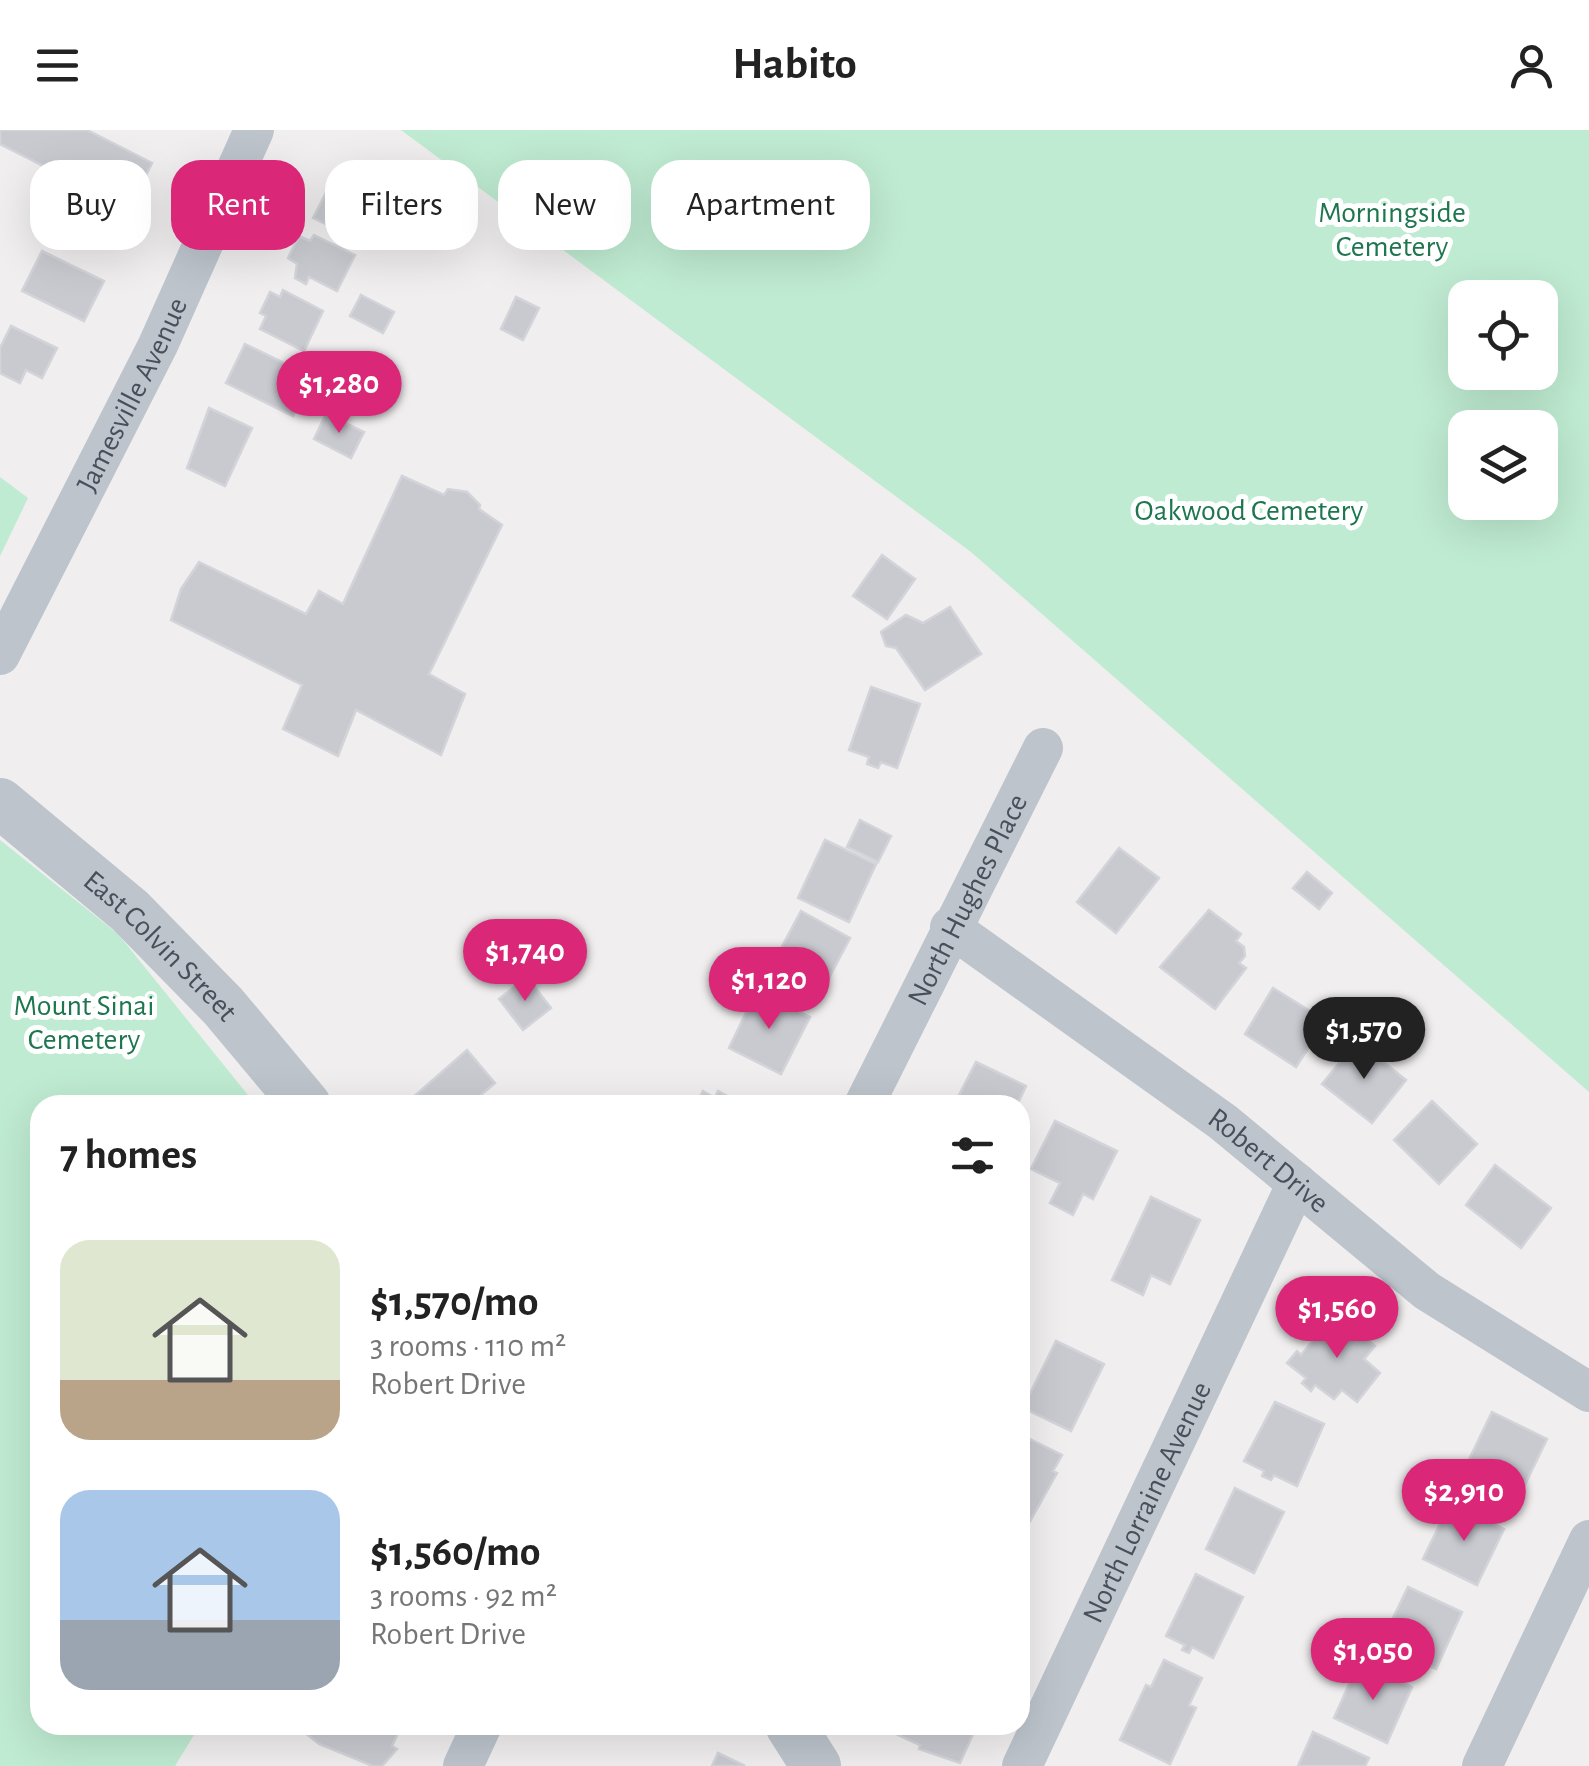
<!DOCTYPE html>
<html lang="en">
<head>
<meta charset="utf-8">
<style>
  body { margin:0; font-family:"Alegreya Sans",sans-serif; background:#f2f2f2; color:#222; height:100vh; display:flex; flex-direction:column; font-size:38px; white-space:nowrap }
  * { box-sizing:border-box; margin:0 }
  p { font-size:32px; color:#767676 }
  .icon { flex:none; width:55px; height:55px; fill:none; stroke:currentColor; stroke-width:2; stroke-linecap:round; stroke-linejoin:round }
  .map { position:relative; flex:1; overflow:hidden }
  .side { position:absolute; left:30px; top:965px; width:1000px; height:640px; display:flex; flex-direction:column; background:#fff; border-radius:30px; box-shadow:0 10px 40px #0002 }
  .side>* { flex:none }
  .top-card { position:absolute; left:30px; top:30px; width:1000px; height:90px; display:flex; gap:20px }
  .buttons { position:absolute; left:1448px; top:150px; display:grid; gap:20px }
  .buttons a { display:grid; place-items:center; width:110px; height:110px; border-radius:20px; background:#fff; box-shadow:0 10px 40px #0002; font-size:50px }
  .price { position:absolute; translate:-50% -85px; padding:0 22px; border-radius:35px; background:#db2777; color:#fff; font-size:32px; line-height:65px; filter:drop-shadow(0 2px 5px #0008) }
  .price::after { content:''; position:absolute; left:50%; top:60px; width:30px; height:22px; margin-left:-15px; background:inherit; clip-path:polygon(0 0,100% 0,50% 100%) }
  .price.selected { background:#222; color:#fff }
  ul { padding:0; list-style:none }
  li { display:flex; align-items:center; gap:30px; height:250px; padding:0 30px }
  li span { display:grid; place-items:center; flex:none; width:280px; height:200px; border-radius:30px; color:#555 }
  li>.icon { margin-inline-start:auto }
  span .icon { width:120px; height:120px; fill:#fffc; stroke-width:1 }
  li b { font-size:42px }
  h2 { display:flex; justify-content:space-between; align-items:center; height:120px; padding:0 30px; font-size:42px }
  .tag { padding:0 35px; border-radius:30px; background:#fff; box-shadow:0 10px 40px #0002; font-size:35px; line-height:90px }
  .tag.selected { background:#db2777; color:#fff }
  header { display:flex; justify-content:space-between; align-items:center; height:130px; padding:0 30px; background:#fff; font-size:45px; font-weight:600 }
  .map>svg:first-child { display:block }
  .green { fill:#bfebd2; fill-rule:evenodd }
  .building { fill:#c8cad0; stroke:#d2d4d9; stroke-width:2.5 }
  .lines { fill:none; stroke-linecap:round; stroke-linejoin:round }
  .minor { stroke:#bdc4cc; stroke-width:40 }
  .tertiary { stroke:#bdc4cc; stroke-width:50 }
  .labels { text-anchor:middle; stroke-width:10; stroke-linejoin:round; paint-order:stroke }
  .park-label { font-size:30px; fill:#1d764e; stroke:#fff }
  .street-label { font-size:30px; fill:#47505a; stroke:#fff }
</style>
</head>
<body>
<header><svg class="icon" aria-label="menu" viewBox="0 0 24 24"><path d="M4 6h16M4 12h16M4 18h16"/></svg>Habito<svg class="icon" aria-label="person" viewBox="0 0 24 24"><circle cx="12" cy="8" r="4"/><path d="M4 21q1-7 8-7t8 7"/></svg></header>
<div class="map">
<svg width="1589" height="1636" viewBox="0 0 1589 1636">
  <rect width="100%" height="100%" fill="#f0eeee"/>
  <path class="green" d="M401,0H1589V962L971,422ZM1465,168H1540V242H1465ZM1465,298H1540V372H1465Z
    M0,347L28,368L0,426Z
    M0,710L118,804L256,975H40V1595H200L175,1636H0Z"/>
  <path class="building" d="M0,0H87L152,33L129,79L0,14Z
    M331,53L370,73L353,107L313,88Z
    M380,60L408,74L398,93L370,78Z
    M314,105L355,125L337,161L309,147L306,154L295,148L297,134L288,128L299,106L310,111Z
    M42,121L104,151L84,191L22,161Z
    M283,160L323,181L304,221L260,199L266,186L260,183L270,162L280,167Z
    M361,165L394,182L383,203L350,186Z
    M516,167L539,178L523,210L501,199Z
    M11,196L57,218L42,248L26,240L20,253L0,243V218Z
    M245,214L319,250L312,264L305,261L293,286L226,253Z
    M360,239L393,256L383,274L351,257Z
    M209,278L252,298L225,356L187,338Z
    M326,284L364,302L351,328L314,309Z
    M402,346L444,365L448,359L467,362L480,375L479,379L502,395L429,544L465,564L441,625L356,580L338,626L283,599L302,555L171,490L181,459L199,432L306,484L319,461L343,474Z
    M882,425L915,449L887,489L853,466Z
    M950,477L981,524L925,560L896,518L886,516L881,502L906,485L923,493Z
    M871,557L920,574L897,638L881,632L878,638L867,634L869,627L849,620Z
    M860,690L891,706L878,732L847,717Z
    M825,710L876,734L849,792L798,768Z
    M1119,718L1159,748L1116,803L1077,772Z
    M1307,742L1332,763L1319,779L1293,758Z
    M1209,780L1241,804L1236,811L1244,817L1245,826L1239,833L1246,838L1215,879L1160,837Z
    M801,781L850,808L820,865L770,839Z
    M527,847L551,878L523,900L499,869Z
    M1273,858L1326,891L1296,937L1245,904Z
    M757,860L810,887L781,944L729,918Z
    M1357,911L1406,950L1372,993L1322,954Z
    M467,920L495,953L469,975H417L411,969Z
    M976,932L1026,956L1017,975H954Z
    M703,961L715,968L718,961L744,975H696Z
    M1432,971L1477,1014L1439,1054L1394,1010Z
    M1055,991L1117,1021L1093,1069L1083,1064L1073,1085L1050,1073L1060,1053L1031,1039Z
    M1495,1035L1551,1078L1521,1118L1466,1075Z
    M1151,1067L1200,1090L1170,1154L1151,1145L1143,1165L1112,1150Z
    M1335,1184L1375,1216L1364,1229L1380,1243L1357,1272L1342,1260L1334,1269L1315,1255L1311,1261L1302,1253L1306,1248L1287,1233L1297,1221L1301,1225Z
    M1056,1211L1104,1234L1071,1301L1023,1278Z
    M1275,1272L1324,1294L1297,1356L1274,1345L1271,1350L1262,1346L1264,1341L1244,1331Z
    M1492,1282L1547,1309L1520,1365L1465,1338Z
    M1020,1304L1062,1325L1053,1341L1057,1343L1029,1393L1020,1388Z
    M1235,1358L1284,1382L1254,1443L1206,1419Z
    M1450,1373L1504,1399L1477,1455L1423,1429Z
    M1196,1444L1243,1467L1213,1528L1192,1517L1189,1523L1182,1520L1185,1515L1166,1506Z
    M1408,1457L1462,1482L1436,1539L1381,1513Z
    M1164,1530L1202,1548L1189,1575L1196,1578L1170,1634L1120,1610L1146,1555L1151,1557Z
    M1359,1532L1412,1557L1387,1613L1334,1588Z
    M295,1595H391L400,1599L392,1616L397,1619L382,1636H373L319,1614Z
    M903,1595H977L960,1633L919,1619L920,1615L898,1605Z
    M1313,1602L1369,1628L1365,1636H1298Z
    M718,1623L745,1636H712Z"/>
  <g class="lines">
    <g class="minor">
      <path id="s1" d="M0,525L158,215L254,0"/>
      <path id="s2" d="M950,797L1223,992L1427,1161L1589,1262"/>
      <path id="s3" d="M864,975L1043,618"/>
      <path d="M463,1636L482,1595"/>
      <path id="s4" d="M1022,1636L1297,1053"/>
      <path d="M1482,1636L1589,1410"/>
    </g>
    <g class="tertiary">
      <path id="s5" d="M0,673L130,781L223,876L306,975"/>
      <path d="M790,1595L816,1636"/>
    </g>
  </g>
  <g class="labels">
    <g class="park-label">
      <text x="1392" y="92">Morningside<tspan x="1392" dy="34">Cemetery</tspan></text>
      <text x="1249" y="390">Oakwood Cemetery</text>
      <text x="84" y="885">Mount Sinai<tspan x="84" dy="34">Cemetery</tspan></text>
    </g>
    <g class="street-label">
      <text dy="10" stroke="none"><textPath href="#s1" startOffset="292">Jamesville Avenue</textPath></text>
      <text dy="10" stroke="none"><textPath href="#s3" startOffset="230">North Hughes Place</textPath></text>
      <text dy="10" stroke="none"><textPath href="#s5" startOffset="215">East Colvin Street</textPath></text>
      <text dy="10" stroke="none"><textPath href="#s2" startOffset="395">Robert Drive</textPath></text>
      <text dy="10" stroke="none"><textPath href="#s4" startOffset="292">North Lorraine Avenue</textPath></text>
    </g>
  </g>
</svg>
<div class="buttons">
<a><svg class="icon" aria-label="locate" viewBox="0 0 24 24"><circle cx="12" cy="12" r="6"/><path d="M12 2v4M12 18v4M2 12h4M18 12h4"/></svg></a>
<a><svg class="icon" aria-label="layers" viewBox="0 0 24 24"><path d="M12 4l9 5-9 5-9-5zM3 14l9 5 9-5"/></svg></a>
</div>
<b class="price" style="left:339px;top:306px">$1,280</b>
<b class="price" style="left:525px;top:874px">$1,740</b>
<b class="price" style="left:769px;top:902px">$1,120</b>
<b class="price selected" style="left:1364px;top:952px">$1,570</b>
<b class="price" style="left:1337px;top:1231px">$1,560</b>
<b class="price" style="left:1464px;top:1414px">$2,910</b>
<b class="price" style="left:1373px;top:1573px">$1,050</b>
<div class="top-card">
<a class="tag">Buy</a>
<a class="tag selected">Rent</a>
<a class="tag">Filters</a>
<a class="tag">New</a>
<a class="tag">Apartment</a>
</div>
<section class="side">
<h2>7 homes<svg class="icon" aria-label="filters" viewBox="0 0 24 24"><path d="M4 7h16M4 17h16"/><circle cx="9" cy="7" r="2"/><circle cx="15" cy="17" r="2"/></svg></h2>
<ul>
<li><span style="background:linear-gradient(#dfe7d0 70%,#b9a48a 0)"><svg class="icon" aria-label="home" viewBox="0 0 24 24"><path d="M3 11l9-7 9 7M6 9v11h12V9"/></svg></span><div><b>$1,570/mo</b><p>3 rooms · 110 m²</p><p>Robert Drive</p></div></li>
<li><span style="background:linear-gradient(#a9c7e8 65%,#9aa5b1 0)"><svg class="icon" aria-label="home" viewBox="0 0 24 24"><path d="M3 11l9-7 9 7M6 9v11h12V9"/></svg></span><div><b>$1,560/mo</b><p>3 rooms · 92 m²</p><p>Robert Drive</p></div></li>
</ul>
</section>
</div>
</body>
</html>
